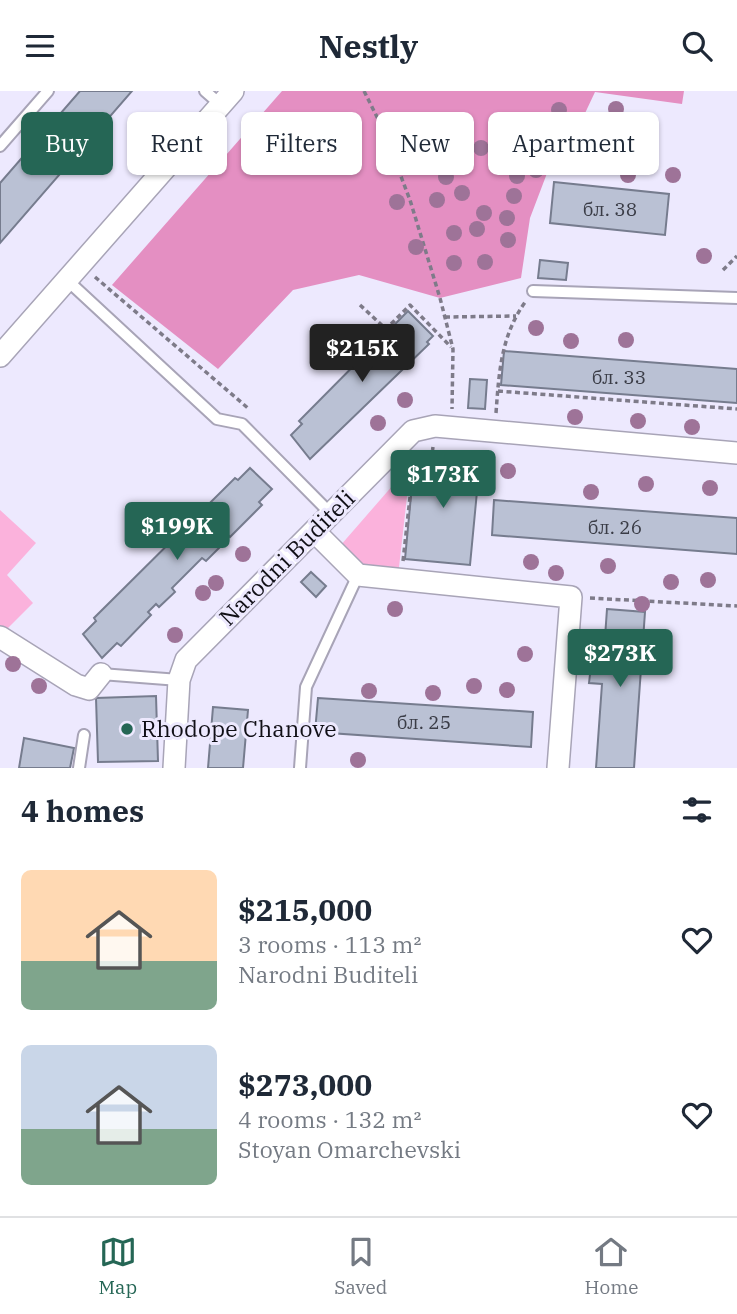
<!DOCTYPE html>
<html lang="en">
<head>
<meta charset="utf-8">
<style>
  body { margin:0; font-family:"IBM Plex Serif",serif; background:#f6f6f7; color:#1f2937; height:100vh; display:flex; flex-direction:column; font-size:26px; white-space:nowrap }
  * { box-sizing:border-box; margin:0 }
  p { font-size:23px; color:#747a83 }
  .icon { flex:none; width:38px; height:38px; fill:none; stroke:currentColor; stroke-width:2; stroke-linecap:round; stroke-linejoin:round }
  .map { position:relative; height:677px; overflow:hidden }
  .drawer { display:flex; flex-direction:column; background:#fff; flex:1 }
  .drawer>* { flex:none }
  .guide { position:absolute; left:21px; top:21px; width:696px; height:63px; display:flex; gap:14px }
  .price { position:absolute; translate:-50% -60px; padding:0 16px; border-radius:7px; background:#256655; color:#fff; font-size:23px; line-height:46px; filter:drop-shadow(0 2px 4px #0008) }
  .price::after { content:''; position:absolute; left:50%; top:42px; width:21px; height:16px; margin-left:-10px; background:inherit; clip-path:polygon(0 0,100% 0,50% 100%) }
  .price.current { background:#222; color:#fff }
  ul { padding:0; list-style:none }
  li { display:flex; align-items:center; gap:21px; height:175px; padding:0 21px }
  li span { display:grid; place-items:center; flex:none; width:196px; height:140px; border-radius:10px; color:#555 }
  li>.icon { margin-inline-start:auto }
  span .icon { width:84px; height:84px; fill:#fffc; stroke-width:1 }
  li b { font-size:30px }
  h2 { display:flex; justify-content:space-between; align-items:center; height:84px; padding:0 21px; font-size:30px }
  .tag { padding:0 24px; border-radius:10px; background:#fff; box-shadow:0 2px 5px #0004; font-size:24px; line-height:63px }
  .tag.current { background:#256655; color:#fff }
  header { display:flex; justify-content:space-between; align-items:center; height:91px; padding:0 21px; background:#fff; font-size:32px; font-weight:800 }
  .dock { display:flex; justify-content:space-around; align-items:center; height:98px; border-top:2px solid #e0e1e3; background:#fff; font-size:19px; color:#747a83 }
  .dock a { display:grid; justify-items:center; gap:4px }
  .dock .current { color:#256655 }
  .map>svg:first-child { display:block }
  .green { fill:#fbb2dc }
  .forest { fill:#e48fc2 }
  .building { fill:#bac1d4; stroke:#767c8e; stroke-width:2 }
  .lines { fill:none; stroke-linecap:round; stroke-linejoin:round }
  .lane-casing { stroke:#a8a4b7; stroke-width:14 }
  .street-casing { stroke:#a8a4b7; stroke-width:24 }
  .path { stroke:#7e7b89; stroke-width:3.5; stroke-dasharray:5 3.5; stroke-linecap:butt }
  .lane { stroke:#fff; stroke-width:10 }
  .street { stroke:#fff; stroke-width:21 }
  .tree { fill:#9e7398 }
  .poi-dot { fill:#256655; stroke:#ede9fe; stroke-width:2.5 }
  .labels { text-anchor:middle; stroke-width:6; stroke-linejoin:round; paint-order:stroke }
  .number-label { font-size:19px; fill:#3a3c46 }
  .street-label { font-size:23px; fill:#100f16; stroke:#ede9fe }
  .poi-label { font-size:23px; fill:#100f16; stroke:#ede9fe; text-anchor:start }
</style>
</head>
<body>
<header><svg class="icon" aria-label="menu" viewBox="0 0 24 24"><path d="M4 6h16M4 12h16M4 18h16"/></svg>Nestly<svg class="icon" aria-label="search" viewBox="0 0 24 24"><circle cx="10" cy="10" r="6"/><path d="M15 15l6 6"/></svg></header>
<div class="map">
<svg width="737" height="677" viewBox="0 0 737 677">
  <rect width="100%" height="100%" fill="#ede9fe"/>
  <path class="green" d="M407,378L410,379L398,485L356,478L340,455Z
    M0,419L36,452L7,484L33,512L0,545Z"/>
  <path class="forest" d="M282,0H684L682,13L595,1L579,35L549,77L530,127L521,187L440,207L359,184L293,199L218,278L112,194Z"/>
  <path class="building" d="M80,0H132L0,152V92Z
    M554,91L669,103L665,144L550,132Z
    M540,169L568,172L566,189L538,187Z
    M408,220L433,245L427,251L429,253L310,368L291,344L302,333L299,330Z
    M504,260L737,278V312L501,294Z
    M470,288L487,289L485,318L468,317Z
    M427,364L480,369L470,474L405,468L414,373L426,374Z
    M250,377L272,398L259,411L262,414L230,446L227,443L219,451L222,454L206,470L202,467L172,497L175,501L159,516L156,513L148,521L151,524L121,555L117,552L102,567L83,543L96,530L94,527L235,387L238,389Z
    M494,409L737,427V463L492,444Z
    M311,481L326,495L316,506L301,491Z
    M607,518L645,521L634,677H596L602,593L589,592L591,575H603Z
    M156,605L158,670L98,671L96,607Z
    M318,607L533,621L531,656L315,641Z
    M213,616L248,619L243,677H208Z
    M24,647L74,657L70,677H19Z"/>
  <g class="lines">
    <g class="lane-casing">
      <path id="lane" d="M205,0L221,14
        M0,55L48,0
        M67,189L217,328L242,333L331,423
        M533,200L737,207
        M101,583L179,589
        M79,677L84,644
        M300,677L306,596L358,484"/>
    </g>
    <g class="street-casing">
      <path id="street" d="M0,265L233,0
        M314,440L358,484L571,506L558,677
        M0,546L76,594L89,598L101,583
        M174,677L179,589L186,569L413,340L435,335L737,362"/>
    </g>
    <path class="path" d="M364,0L382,36L410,109L440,207L453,258L452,318
      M723,179L737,165
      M95,186L249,318
      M360,214L386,238L410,214L451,256
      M445,226L516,225
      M498,300L737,318
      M496,322C499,281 501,244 526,210
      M419,364L432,363L433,356
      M403,470L414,370
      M590,507L737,515"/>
    <use href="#lane" class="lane"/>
    <use href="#street" class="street"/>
  </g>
  <g class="tree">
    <circle cx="616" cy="18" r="8"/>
    <circle cx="559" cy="19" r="8"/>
    <circle cx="523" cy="30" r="8"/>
    <circle cx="501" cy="33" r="8"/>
    <circle cx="463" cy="40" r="8"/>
    <circle cx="552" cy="47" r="8"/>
    <circle cx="501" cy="56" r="8"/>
    <circle cx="481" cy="57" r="8"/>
    <circle cx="532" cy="60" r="8"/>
    <circle cx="586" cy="69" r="8"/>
    <circle cx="466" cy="71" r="8"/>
    <circle cx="536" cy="79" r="8"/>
    <circle cx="628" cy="84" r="8"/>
    <circle cx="673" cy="84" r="8"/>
    <circle cx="517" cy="85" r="8"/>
    <circle cx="446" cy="86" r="8"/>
    <circle cx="462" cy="102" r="8"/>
    <circle cx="514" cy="105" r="8"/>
    <circle cx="437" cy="109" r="8"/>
    <circle cx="397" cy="111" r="8"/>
    <circle cx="484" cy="122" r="8"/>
    <circle cx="507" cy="127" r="8"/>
    <circle cx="477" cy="138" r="8"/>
    <circle cx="454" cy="142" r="8"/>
    <circle cx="508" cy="149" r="8"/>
    <circle cx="416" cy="156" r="8"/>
    <circle cx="704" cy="165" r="8"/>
    <circle cx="485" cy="171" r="8"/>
    <circle cx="454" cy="172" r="8"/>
    <circle cx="536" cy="237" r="8"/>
    <circle cx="626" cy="249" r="8"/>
    <circle cx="571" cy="250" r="8"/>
    <circle cx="405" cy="309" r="8"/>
    <circle cx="575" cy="326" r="8"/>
    <circle cx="638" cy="330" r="8"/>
    <circle cx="378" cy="332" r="8"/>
    <circle cx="692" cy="336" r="8"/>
    <circle cx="508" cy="380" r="8"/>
    <circle cx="646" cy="393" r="8"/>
    <circle cx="710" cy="397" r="8"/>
    <circle cx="591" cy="401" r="8"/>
    <circle cx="243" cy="463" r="8"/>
    <circle cx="531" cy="471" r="8"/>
    <circle cx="608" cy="475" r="8"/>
    <circle cx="556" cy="482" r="8"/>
    <circle cx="708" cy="489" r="8"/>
    <circle cx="671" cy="491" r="8"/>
    <circle cx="216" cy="492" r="8"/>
    <circle cx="203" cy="502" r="8"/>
    <circle cx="642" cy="513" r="8"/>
    <circle cx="395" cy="518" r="8"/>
    <circle cx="175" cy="544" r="8"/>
    <circle cx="525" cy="563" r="8"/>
    <circle cx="13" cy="573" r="8"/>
    <circle cx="39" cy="595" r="8"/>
    <circle cx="474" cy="595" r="8"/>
    <circle cx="507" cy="599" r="8"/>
    <circle cx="369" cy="600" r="8"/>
    <circle cx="433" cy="602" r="8"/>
    <circle cx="358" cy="669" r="8"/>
  </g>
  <circle class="poi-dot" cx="127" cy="638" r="7"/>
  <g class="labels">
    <g class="number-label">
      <text x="610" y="125">бл. 38</text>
      <text x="619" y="293">бл. 33</text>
      <text x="615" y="443">бл. 26</text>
      <text x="424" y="638">бл. 25</text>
    </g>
    <g class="street-label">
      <text transform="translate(287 467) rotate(-45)" y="8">Narodni Buditeli</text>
    </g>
    <g class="poi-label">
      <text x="141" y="646">Rhodope Chanove</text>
    </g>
  </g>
</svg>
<b class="price current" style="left:362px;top:293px">$215K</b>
<b class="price" style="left:443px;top:419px">$173K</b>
<b class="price" style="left:177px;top:471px">$199K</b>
<b class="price" style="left:620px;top:598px">$273K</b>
<div class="guide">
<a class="tag current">Buy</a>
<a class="tag">Rent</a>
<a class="tag">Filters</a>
<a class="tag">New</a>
<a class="tag">Apartment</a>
</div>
</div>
<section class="drawer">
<h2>4 homes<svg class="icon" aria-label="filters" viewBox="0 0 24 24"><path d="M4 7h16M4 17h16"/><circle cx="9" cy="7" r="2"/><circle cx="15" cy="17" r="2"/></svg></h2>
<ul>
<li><span style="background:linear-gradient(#ffd9b3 65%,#7fa58c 0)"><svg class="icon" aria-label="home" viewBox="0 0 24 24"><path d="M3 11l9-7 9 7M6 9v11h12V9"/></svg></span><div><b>$215,000</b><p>3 rooms · 113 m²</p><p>Narodni Buditeli</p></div><svg class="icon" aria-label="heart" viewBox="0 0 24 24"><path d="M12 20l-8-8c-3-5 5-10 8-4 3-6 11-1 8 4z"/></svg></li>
<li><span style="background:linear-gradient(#c9d6e8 60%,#7fa58c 0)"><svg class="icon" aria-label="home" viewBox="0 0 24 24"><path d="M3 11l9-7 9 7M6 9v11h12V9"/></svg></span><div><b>$273,000</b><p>4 rooms · 132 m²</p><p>Stoyan Omarchevski</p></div><svg class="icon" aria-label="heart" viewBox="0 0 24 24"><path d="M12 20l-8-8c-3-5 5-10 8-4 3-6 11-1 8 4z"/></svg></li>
</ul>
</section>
<nav class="dock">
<a class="current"><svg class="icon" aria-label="map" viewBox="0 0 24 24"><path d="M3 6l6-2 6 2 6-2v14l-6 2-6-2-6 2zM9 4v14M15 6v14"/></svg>Map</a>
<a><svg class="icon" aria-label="saved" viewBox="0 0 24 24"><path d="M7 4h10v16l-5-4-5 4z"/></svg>Saved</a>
<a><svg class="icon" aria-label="home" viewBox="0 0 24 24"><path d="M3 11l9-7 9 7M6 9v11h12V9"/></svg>Home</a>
</nav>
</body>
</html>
